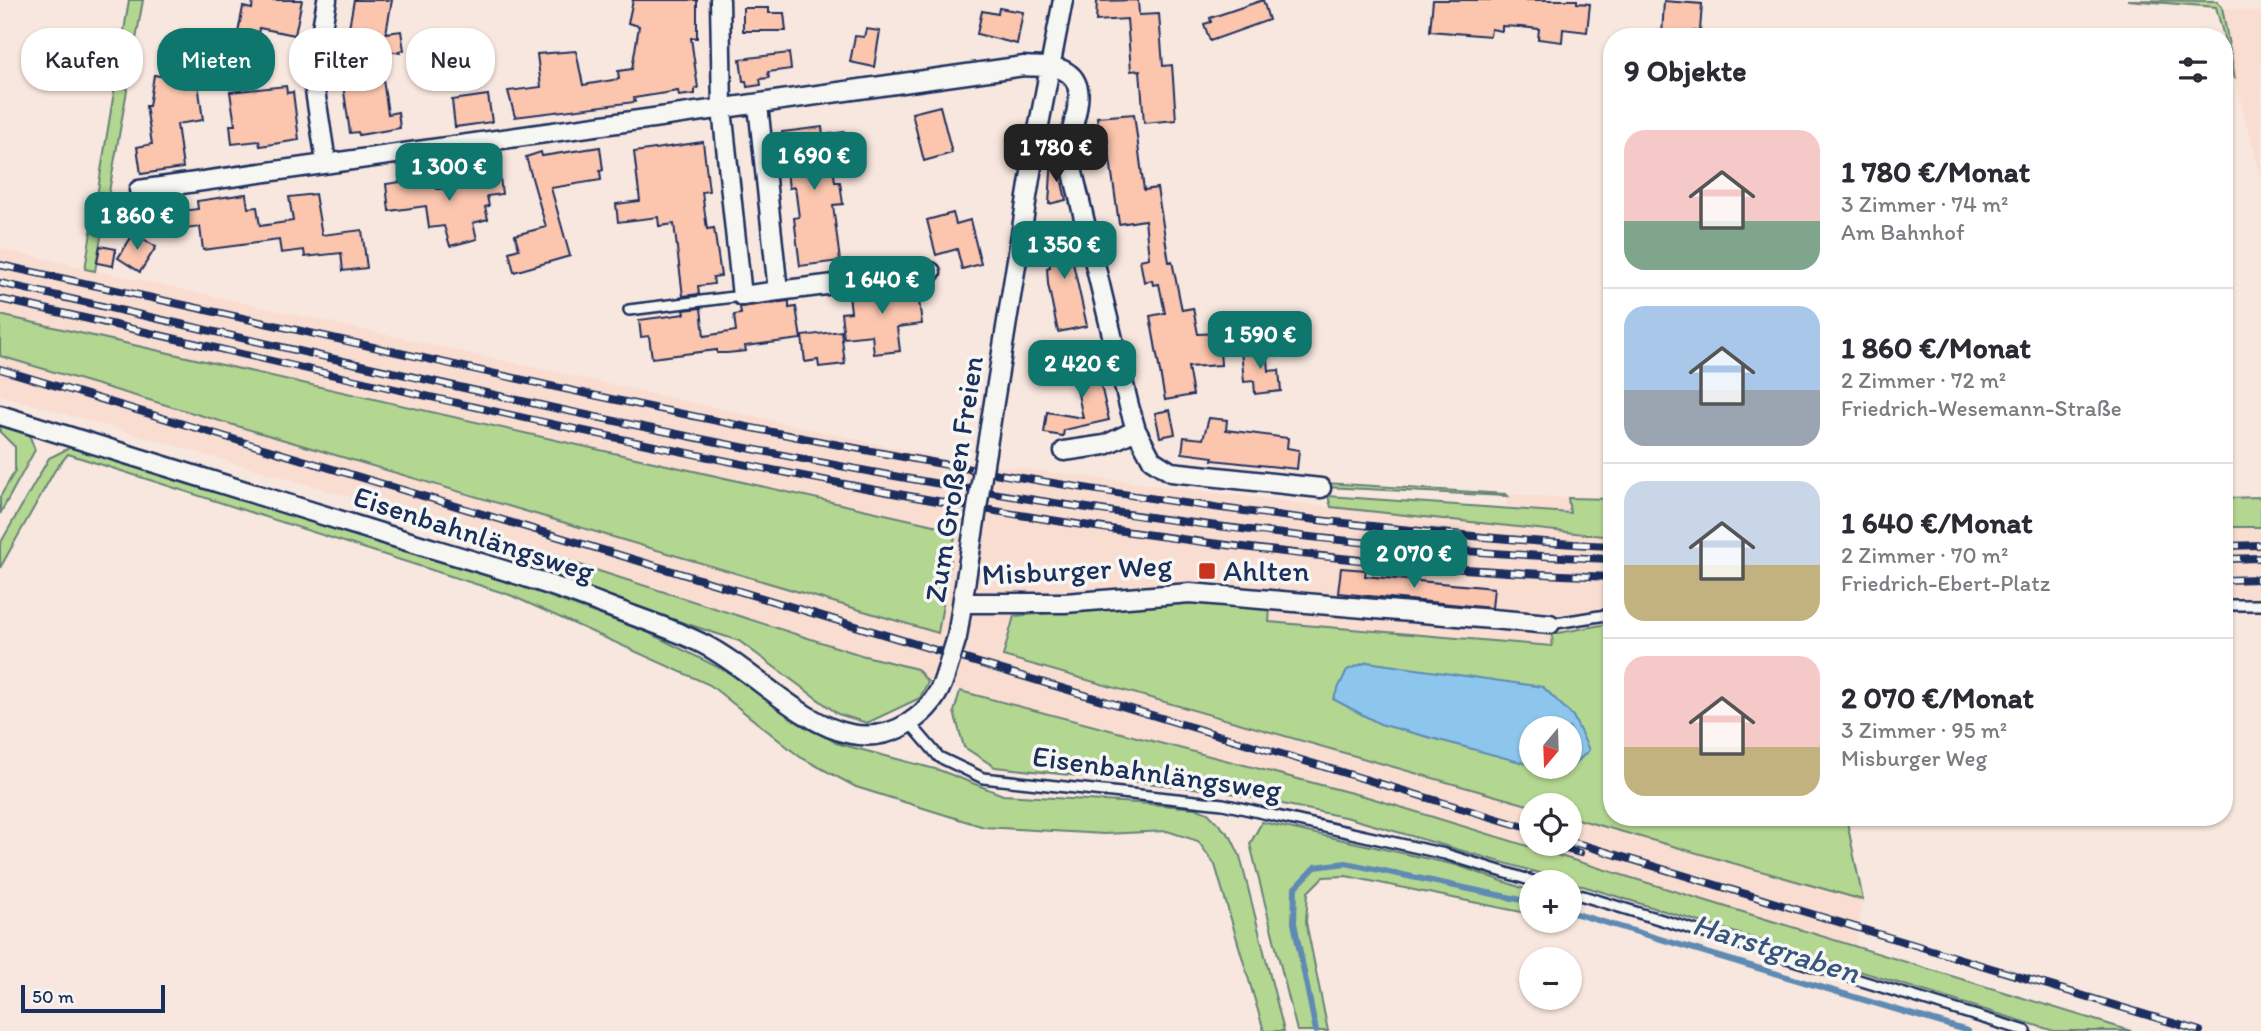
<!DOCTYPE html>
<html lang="de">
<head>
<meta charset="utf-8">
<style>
  body { margin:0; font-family:Itim,sans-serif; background:#f7f7f7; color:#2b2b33; height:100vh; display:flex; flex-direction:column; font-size:26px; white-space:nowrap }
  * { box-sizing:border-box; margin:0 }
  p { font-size:23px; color:#7c7c81 }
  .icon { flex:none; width:38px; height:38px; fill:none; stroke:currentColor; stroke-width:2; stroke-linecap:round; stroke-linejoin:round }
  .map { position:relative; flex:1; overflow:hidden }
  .sheet { position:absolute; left:1603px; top:28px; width:630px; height:798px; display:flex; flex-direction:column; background:#fff; border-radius:28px; box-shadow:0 2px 5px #0004 }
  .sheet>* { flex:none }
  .guide { position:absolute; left:21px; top:28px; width:665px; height:63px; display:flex; gap:14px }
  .needle { width:46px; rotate:199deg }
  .controls { position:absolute; left:1519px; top:716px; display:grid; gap:14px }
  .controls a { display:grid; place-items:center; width:63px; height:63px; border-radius:50%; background:#fff; box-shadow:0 2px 5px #0004; font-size:35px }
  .scale { position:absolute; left:21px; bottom:18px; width:144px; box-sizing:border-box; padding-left:7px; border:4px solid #1b2f5e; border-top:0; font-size:19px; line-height:24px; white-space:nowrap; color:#1b2f5e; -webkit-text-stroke:5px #f6f6f2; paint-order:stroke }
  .price { position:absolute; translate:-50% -60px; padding:0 16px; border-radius:14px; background:#0f766e; color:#fff; font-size:23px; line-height:46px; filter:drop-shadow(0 2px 4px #0008) }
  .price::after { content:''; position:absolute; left:50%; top:42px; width:21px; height:16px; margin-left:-10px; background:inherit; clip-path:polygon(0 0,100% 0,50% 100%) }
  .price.on { background:#222; color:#fff }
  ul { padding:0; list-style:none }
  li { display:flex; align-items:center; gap:21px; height:175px; padding:0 21px }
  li+li { border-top:2px solid #e1e1e2 }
  li span { display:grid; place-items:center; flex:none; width:196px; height:140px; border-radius:21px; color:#555 }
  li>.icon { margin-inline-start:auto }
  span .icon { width:84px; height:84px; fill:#fffc; stroke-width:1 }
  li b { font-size:30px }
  h2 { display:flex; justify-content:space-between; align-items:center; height:84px; padding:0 21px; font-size:30px }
  .tag { padding:0 24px; border-radius:28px; background:#fff; box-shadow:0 2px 5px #0004; font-size:24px; line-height:63px }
  .tag.on { background:#0f766e; color:#fff }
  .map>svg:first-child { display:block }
  .built { fill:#f9ddd0 }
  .green { fill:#b3d691; stroke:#678278; stroke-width:2; fill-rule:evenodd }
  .water { fill:#8dc6ec; stroke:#5f8ab3; stroke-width:2 }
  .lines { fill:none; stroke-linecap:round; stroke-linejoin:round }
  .stream { stroke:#5f8ab3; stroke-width:6 }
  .building { fill:#fbc5ae; stroke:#1b2f5e; stroke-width:2 }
  .lane-casing { stroke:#1b2f5e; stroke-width:14 }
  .street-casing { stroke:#1b2f5e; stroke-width:23 }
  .lane { stroke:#f6f6f2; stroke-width:9 }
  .street { stroke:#f6f6f2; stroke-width:18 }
  .rail-casing { stroke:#1b2f5e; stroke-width:8 }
  .rail { stroke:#f6f6f2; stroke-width:5; stroke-dasharray:16; stroke-linecap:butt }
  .street-bridge-casing { stroke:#1b2f5e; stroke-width:23; stroke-linecap:butt }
  .street-bridge { stroke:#f6f6f2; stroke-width:18 }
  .poi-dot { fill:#c8321e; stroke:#f6f6f2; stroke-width:2.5 }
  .labels { text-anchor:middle; stroke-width:7; stroke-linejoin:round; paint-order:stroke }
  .street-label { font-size:30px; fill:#1b2f5e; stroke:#f6f6f2 }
  .poi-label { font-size:30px; fill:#1b2f5e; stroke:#f6f6f2; text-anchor:start }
  .water-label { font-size:32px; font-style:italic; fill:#385582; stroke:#f6f6f2 }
</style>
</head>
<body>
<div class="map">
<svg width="2261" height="1031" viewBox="0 0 2261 1031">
  <rect width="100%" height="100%" fill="#f8e7de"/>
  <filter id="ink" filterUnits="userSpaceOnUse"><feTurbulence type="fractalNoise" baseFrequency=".0143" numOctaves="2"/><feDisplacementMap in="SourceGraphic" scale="14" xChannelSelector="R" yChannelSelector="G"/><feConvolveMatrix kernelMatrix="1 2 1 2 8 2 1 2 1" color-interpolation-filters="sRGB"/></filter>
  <g filter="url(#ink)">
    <path class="built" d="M2216,7L2261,12V177L2224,37Z
      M0,249L946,459L1331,507L1612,537V623L1554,634L1552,646L1268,622L1269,609L1003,656L1531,806V844H1570V817L1863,900L1855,948L1371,798L928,682L917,669L861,655L527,548L0,395V356L938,632L956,530L0,315Z
      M1506,494L1568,498L1570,513L1507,507Z
      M2224,527H2261V613L2224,614Z"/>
    <path class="green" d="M129,0H143L95,271L85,269Z
      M2127,0L2217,1L2222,7L2235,79L2216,7Z
      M0,315L956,530L938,633L0,356Z
      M0,424L29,434L35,450L0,514V497L15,471V447L0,432Z
      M69,448H78L484,573L647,632L750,683L836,743L939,770L1003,795L1137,803L1195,808L1208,813L1231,837L1240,856L1284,1031H1264L1215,865L1198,841L1167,831L1104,834L984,827L856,787L800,757L710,685L510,595L68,454L55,470L0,568V544L49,458Z
      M1325,483L1506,494L1508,496L1326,487Z
      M1328,496L1570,513L1568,498L1612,499V537L1331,507Z
      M2261,497V527H2224V498Z
      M527,548L861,655L917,669L928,682L920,698L867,723L838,714L739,641L520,569Z
      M1182,602L1270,609L1269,622L1552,646L1553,634L1612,623V817H1846L1863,900L1570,817V805L1531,806L1003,656L1014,616ZM1531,728H1570V766H1531Z
      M960,691L1371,798L2131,1031H2054L1570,882L1349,818L1221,791L995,767L964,747L954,712Z
      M1262,822L1456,865L1531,891V914L1346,876L1323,877L1308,892L1306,922L1328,1031H1297L1250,844Z"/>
    <path class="water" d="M1367,662L1543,687L1573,716L1589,750L1565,774L1538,767L1570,766V728H1531V765L1380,724L1333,699L1347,670Z"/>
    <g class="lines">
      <path class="stream" d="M1570,912L1968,1031
        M1316,1031L1294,923L1295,888L1315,867L1346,863L1531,902"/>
    </g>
    <path class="building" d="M253,0H302L295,35L259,28L256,47L236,43L243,7L252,9Z
      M354,0H392L386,33L401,31L404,50L399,51L400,53L346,44Z
      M633,0H697V38H691L698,88H695V94L679,96L678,91L634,98L635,102L515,117L508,91L541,87L537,54L576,51L583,85L619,79L618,71L632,69L639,26L628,23Z
      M1138,0L1139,15L1159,14L1163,66L1172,65L1176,120L1144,123L1140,70L1131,71L1127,19L1096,21L1097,1Z
      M1263,0L1269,20L1210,41L1204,24L1211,22L1210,18Z
      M1433,0H1577V3L1590,4L1587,32L1563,29L1562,42L1538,39L1539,29L1521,27L1502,26V31L1491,29L1490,36L1430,31Z
      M1664,1L1702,4L1700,31H1692L1691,37L1662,36Z
      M743,8H769V13H784L786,31H743Z
      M999,8L1023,12L1017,44L977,34L982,11L998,14Z
      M866,29L880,31L874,67L850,62L855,36L864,37Z
      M169,49L209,56L206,78L197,76L203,120L177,124L183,168L141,174L137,147L152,144L146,106H149L154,75L161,76L162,69L165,70Z
      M789,53L791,69L768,72L769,78L760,79L761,85L747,87L746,81H743L740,59Z
      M382,72L388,114L398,112L400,128L359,135L358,132L350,133L343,85L347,84V78Z
      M286,86L287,93L293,92L299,140L260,146L259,141L232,144L230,125H235L230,92Z
      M488,95L492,122L455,127L452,100Z
      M940,106L952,153L924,161L912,113Z
      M1134,114L1144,190L1157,188L1169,262L1172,261L1182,310L1193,308L1198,334L1219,333L1221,365L1188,367L1193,395L1165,400L1150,316L1165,313L1159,284L1153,285L1152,280L1144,282L1140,260L1149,258L1145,220L1119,224L1107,137L1099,138L1097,117Z
      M822,127L823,135L845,132L847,147L831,149L835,182H840L843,204L833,205L840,261L800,266L794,218L799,217L795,187L789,188L782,132Z
      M703,142L709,191L702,192L707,229L714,228L721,276L713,277L714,284L698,286L699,294L683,296L674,224L659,226L658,217L618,222L616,204L640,201L634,152Z
      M600,147L603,170L600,171L601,180L551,188L570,256L514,272L509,252L519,249L515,235L546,227L526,157L541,152L542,156Z
      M1056,156L1066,200L1049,204L1052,157Z
      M499,169L502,194L487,196L489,206L485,207L488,219L473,223L477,239L450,246L444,226L429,228L426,206L389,211L386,184L436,177L437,189L469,187L467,174Z
      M246,194L248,208L257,207L260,226L293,221L289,197L315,194L322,235L362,230L367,268L343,271L341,253L305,257L304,250L281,253L279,240L203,250L200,227L170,231L167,213L198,209L197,201Z
      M953,213L956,224L970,220L981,264L962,269L957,249L936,255L927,220Z
      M1061,227L1065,244L1078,241L1082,261L1073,263L1087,326L1058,332L1048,284L1047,268L1050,267L1045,231Z
      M134,233L156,247L140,272L118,258Z
      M100,246L116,249L113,266L97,263Z
      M917,285L922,324L897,327L900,351L874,354L872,335L844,338L841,313L851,312L849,294Z
      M789,301V308L796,307L801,339L745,346L746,351L727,353H717V350L652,358L649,336L641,337L639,320L685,314L684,310L701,308L704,336L736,331L734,315L741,314L740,307Z
      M841,331L845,364L819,367L818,360L805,362L802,336Z
      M1267,347L1269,371L1279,370L1281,391L1255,394L1254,381L1244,382L1241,350Z
      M1090,357L1096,364L1109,420L1064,430L1063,436L1044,433L1047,412L1083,418L1071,361Z
      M1170,410L1175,434L1160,437L1155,413Z
      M1209,418L1227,420L1226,430L1288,438L1287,448L1299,450L1297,469L1212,460L1213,457L1182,453L1184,437L1203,439Z
      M1341,568L1366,570L1365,576L1494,588L1492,608L1338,593Z"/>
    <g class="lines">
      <g class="lane-casing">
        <path id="lane" d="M629,310L742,296
          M2224,605H2261
          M1550,624L1612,614
          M910,723L939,757L983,778L1223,804L1445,854L1536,882
          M1570,892L2026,1031"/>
      </g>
      <g class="street-casing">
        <path id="street" d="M720,0L722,109L742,296L778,291L758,105
          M326,162L313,78L327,0
          M139,190L1024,66C1035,67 1052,66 1063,70C1092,84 1072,120 1070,141C1069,149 1070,156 1071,164L1129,406L1136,430L1152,460L1171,472L1321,488
          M778,291L931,272
          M0,415C128,455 256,494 384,534C459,557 537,578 610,607C641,619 674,629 703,644C751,668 801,725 851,734C893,742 933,715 945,676
          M1064,451L1105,445L1136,430
          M984,464L1037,135L1063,0
          M963,603H1065L1190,593L1550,624
          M957,637L975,521"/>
      </g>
      <use href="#lane" class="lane"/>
      <use href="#street" class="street"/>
      <g class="rail-casing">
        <path id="rail" d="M0,265C432,357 861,466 1300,518C1404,530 1508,541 1612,546
          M0,283C530,402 1067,540 1612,559
          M0,299C532,418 1064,558 1612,577
          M0,369L1531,829
          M2224,546L2261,545
          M2224,559L2261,558
          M2224,580L2261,579
          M1570,841L2200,1031
          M1547,844L1580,853"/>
      </g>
      <use href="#rail" class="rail"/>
      <g class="street-bridge-casing">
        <path id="street-bridge" d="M975,521L984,464
          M945,676L957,637"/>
      </g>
      <use href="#street-bridge" class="street-bridge"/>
    </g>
  </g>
  <rect class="poi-dot" x="1198" y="562" width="18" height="18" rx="3.5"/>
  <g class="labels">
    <g class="street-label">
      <text transform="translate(954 479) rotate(-81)" y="10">Zum Großen Freien</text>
      <text transform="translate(474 534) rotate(18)" y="10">Eisenbahnlängsweg</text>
      <text transform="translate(1077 570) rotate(-3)" y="10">Misburger Weg</text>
      <text transform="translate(1157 773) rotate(8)" y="10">Eisenbahnlängsweg</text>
    </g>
    <g class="poi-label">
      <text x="1223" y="581">Ahlten</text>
    </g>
    <g class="water-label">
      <text transform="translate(1776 948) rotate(17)" y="11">Harstgraben</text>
    </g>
  </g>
</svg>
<div class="controls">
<a><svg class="needle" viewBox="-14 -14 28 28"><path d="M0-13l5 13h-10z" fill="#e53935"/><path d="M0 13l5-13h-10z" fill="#7c7c81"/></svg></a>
<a><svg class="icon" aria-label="locate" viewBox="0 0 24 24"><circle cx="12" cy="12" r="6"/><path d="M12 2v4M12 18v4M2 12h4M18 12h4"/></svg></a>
<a>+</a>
<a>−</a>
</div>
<div class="scale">50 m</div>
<b class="price on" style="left:1056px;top:184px">1 780 €</b>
<b class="price" style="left:814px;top:192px">1 690 €</b>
<b class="price" style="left:449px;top:203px">1 300 €</b>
<b class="price" style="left:137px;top:252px">1 860 €</b>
<b class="price" style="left:1064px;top:281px">1 350 €</b>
<b class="price" style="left:882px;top:316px">1 640 €</b>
<b class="price" style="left:1260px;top:371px">1 590 €</b>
<b class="price" style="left:1082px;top:400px">2 420 €</b>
<b class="price" style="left:1414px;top:590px">2 070 €</b>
<div class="guide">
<a class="tag">Kaufen</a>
<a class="tag on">Mieten</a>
<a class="tag">Filter</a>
<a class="tag">Neu</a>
</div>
<section class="sheet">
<h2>9 Objekte<svg class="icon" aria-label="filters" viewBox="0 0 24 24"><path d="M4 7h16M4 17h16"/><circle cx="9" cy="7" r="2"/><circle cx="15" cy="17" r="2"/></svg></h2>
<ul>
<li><span style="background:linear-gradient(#f6c9c9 65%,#7fa58c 0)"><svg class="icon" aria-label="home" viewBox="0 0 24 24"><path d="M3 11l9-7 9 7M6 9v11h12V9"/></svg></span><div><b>1 780 €/Monat</b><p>3 Zimmer · 74 m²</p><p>Am Bahnhof</p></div></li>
<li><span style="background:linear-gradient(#a9c7e8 60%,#9aa5b1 0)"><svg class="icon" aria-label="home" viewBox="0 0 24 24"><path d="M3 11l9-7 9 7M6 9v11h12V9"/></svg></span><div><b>1 860 €/Monat</b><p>2 Zimmer · 72 m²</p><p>Friedrich-Wesemann-Straße</p></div></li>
<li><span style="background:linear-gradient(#c9d6e8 60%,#c2b280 0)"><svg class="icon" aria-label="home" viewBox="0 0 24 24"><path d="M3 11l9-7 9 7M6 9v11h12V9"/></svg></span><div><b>1 640 €/Monat</b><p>2 Zimmer · 70 m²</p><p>Friedrich-Ebert-Platz</p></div></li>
<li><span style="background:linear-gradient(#f6c9c9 65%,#c2b280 0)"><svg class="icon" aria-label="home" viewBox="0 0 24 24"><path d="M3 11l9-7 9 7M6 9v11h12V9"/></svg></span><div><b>2 070 €/Monat</b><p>3 Zimmer · 95 m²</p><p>Misburger Weg</p></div></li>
</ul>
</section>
</div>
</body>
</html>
